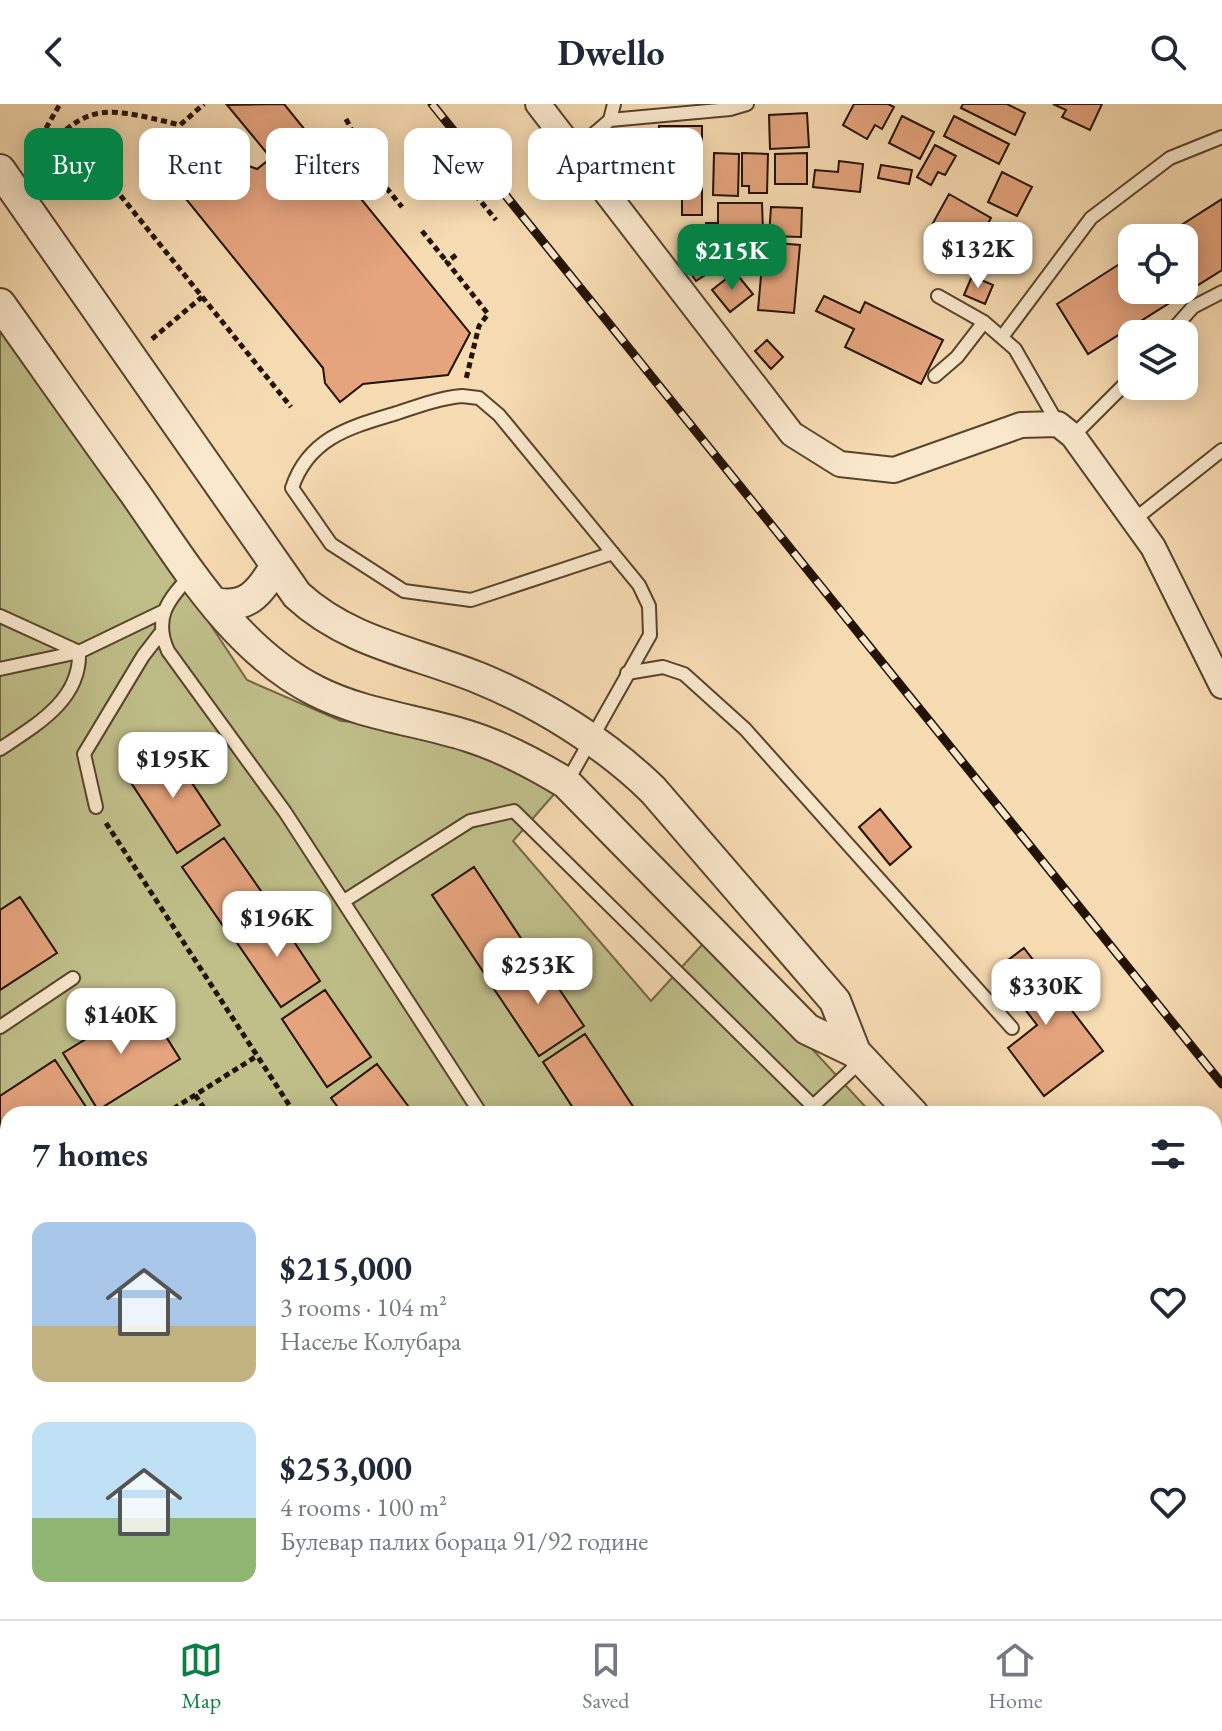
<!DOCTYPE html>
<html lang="en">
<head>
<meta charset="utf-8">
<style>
  body { margin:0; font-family:"EB Garamond",serif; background:#f2f2f3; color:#1f2937; height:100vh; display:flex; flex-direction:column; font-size:30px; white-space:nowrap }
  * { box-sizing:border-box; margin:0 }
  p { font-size:26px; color:#747a83 }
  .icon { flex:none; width:44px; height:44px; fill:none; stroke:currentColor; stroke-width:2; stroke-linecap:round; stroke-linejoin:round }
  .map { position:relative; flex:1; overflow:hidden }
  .side { position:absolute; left:0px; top:1002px; width:1222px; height:514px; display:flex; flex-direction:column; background:#fff; border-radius:24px 24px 0 0; box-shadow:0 4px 20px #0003 }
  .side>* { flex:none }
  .guide { position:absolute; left:24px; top:24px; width:800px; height:72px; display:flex; gap:16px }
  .fabs { position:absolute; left:1118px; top:120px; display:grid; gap:16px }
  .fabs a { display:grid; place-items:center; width:80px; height:80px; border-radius:16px; background:#fff; box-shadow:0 4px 20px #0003; font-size:40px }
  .price { position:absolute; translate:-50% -68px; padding:0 18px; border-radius:16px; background:#fff; color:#222; font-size:26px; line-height:52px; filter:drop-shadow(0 2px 4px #0008) }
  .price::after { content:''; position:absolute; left:50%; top:48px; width:24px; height:18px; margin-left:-12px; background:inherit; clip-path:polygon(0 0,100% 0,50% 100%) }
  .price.active { background:#0b8043; color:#fff }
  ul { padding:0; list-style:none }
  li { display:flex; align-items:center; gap:24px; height:200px; padding:0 32px }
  li span { display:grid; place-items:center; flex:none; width:224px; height:160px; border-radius:16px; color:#555 }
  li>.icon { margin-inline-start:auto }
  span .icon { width:96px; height:96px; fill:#fffc; stroke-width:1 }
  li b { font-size:34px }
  h2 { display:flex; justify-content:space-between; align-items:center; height:96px; padding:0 32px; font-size:34px }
  .pill { padding:0 28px; border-radius:16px; background:#fff; box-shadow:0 4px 20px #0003; font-size:28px; line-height:72px }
  .pill.active { background:#0b8043; color:#fff }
  header { display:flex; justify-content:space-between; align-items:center; height:104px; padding:0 32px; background:#fff; font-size:36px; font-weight:700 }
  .dock { display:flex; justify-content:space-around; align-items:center; height:112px; border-top:2px solid #e0e1e3; background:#fff; font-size:22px; color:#747a83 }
  .dock a { display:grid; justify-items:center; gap:4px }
  .dock .active { color:#0b8043 }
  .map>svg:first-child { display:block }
  .green { fill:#c0bf8a; stroke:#726845; stroke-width:2 }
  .building { fill:#e5a47e; stroke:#231200; stroke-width:2 }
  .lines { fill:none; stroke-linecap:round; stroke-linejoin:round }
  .service-casing { stroke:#58442c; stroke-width:16 }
  .minor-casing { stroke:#58442c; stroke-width:28 }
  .tertiary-casing { stroke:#58442c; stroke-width:34 }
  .path { stroke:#231200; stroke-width:5; stroke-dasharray:6 4; stroke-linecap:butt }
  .service { stroke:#fae8cd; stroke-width:12 }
  .minor { stroke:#fae8cd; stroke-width:24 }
  .tertiary { stroke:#fae8cd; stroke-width:30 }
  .rail-casing { stroke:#231200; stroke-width:9 }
  .rail { stroke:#fae8cd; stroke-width:6; stroke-dasharray:18; stroke-linecap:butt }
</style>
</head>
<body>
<header><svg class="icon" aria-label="back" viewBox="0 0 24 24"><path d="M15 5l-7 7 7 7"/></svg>Dwello<svg class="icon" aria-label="search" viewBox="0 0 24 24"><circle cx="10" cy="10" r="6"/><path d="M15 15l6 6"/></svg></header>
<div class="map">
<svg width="1222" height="1515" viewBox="0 0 1222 1515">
  <rect width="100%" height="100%" fill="#f7dbb2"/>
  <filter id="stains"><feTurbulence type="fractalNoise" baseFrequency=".0025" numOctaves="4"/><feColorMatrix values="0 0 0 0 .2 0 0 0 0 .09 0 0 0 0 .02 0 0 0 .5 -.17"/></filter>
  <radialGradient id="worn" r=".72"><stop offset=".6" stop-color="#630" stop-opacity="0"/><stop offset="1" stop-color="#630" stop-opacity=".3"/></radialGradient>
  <path class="green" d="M0,202L247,576L341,617L431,624L556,688L513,737L651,897L709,833L872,1010H8V1508H1214V1379L1222,1386V1515H0Z"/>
  <path class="building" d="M284,0L470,229L448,271L363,280L340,298L325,279L323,264L156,58L181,37L257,65L271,54L227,1Z
    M854,0H888L894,3L882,25L875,21L867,35L843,21Z
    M963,0H1007L1025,9L1015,31L961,4Z
    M1053,0H1102L1090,26L1062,13L1066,6Z
    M807,9L809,43L770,45L769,11Z
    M902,12L934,28L920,55L889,39Z
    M954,12L1009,40L999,60L944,32Z
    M659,22H702V111H682V78H658Z
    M935,41L956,52L945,71L938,68L931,81L917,73Z
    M714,49L739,50L738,92L713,91Z
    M742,49L768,50L767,89H749V82H742Z
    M807,49V80H775V50Z
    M839,57L863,60L860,88L813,83L815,66L838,68Z
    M881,61L912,66L909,80L878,74Z
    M1002,68L1032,83L1017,112L988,98Z
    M949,90L991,114L970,152L928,128Z
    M1222,95V166L1088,250L1057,200L1132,152V186H1184V134H1161Z
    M718,99H762L763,127L743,128V135H706V119H718Z
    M771,103L802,104L801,133L769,132Z
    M764,138L800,141L794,209L758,206Z
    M696,147L710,168L696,177L682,157Z
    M735,168L753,190L730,208L712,186Z
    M972,172L993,181L985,200L964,191Z
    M824,192L860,209L865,198L943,236L921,280L845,243L854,225L816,207Z
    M767,236L783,253L771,265L755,247Z
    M168,643L220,721L177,749L126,671Z
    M880,705L911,743L890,761L859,723Z
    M224,734L268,797L226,826L182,763Z
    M474,763L530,848L488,875L432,791Z
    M20,793L57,849L0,886V806Z
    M273,806L320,877L281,903L233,833Z
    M1024,844L1103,947L1044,992L1008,944L1037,921L995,866Z
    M537,852L584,922L539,952L492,882Z
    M325,886L371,953L327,983L282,915Z
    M145,899L180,955L98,1006L63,949Z
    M585,930L634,1004L625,1010H577L543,958Z
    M55,956L90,1009L8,1010V1041L0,1029V992Z
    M377,960L414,1010H343L331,994Z
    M0,1046L8,1058V1066L0,1071Z
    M8,1177V1210L0,1196V1181Z
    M0,1229L8,1242V1259L0,1264Z
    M414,1508H481L486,1515H419Z"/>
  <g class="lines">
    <g class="service-casing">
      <path id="service" d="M610,16L614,0
        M574,47L610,16L730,5L747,0
        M938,192L984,218L1015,245L1058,320
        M1169,230L1193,203L1222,188
        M1002,233L1091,114L1170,54L1222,33
        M935,272L957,253L984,218
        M1073,332L1132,273
        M1135,415L1222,346
        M190,472C168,496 153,514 168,547L285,708L481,1010
        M0,512L79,548
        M0,565L79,548L164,507
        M627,569L663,563L684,570L745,625L1012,924
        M0,645C36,621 81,596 79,548
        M567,678L650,531L649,502L639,481L499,311L479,294L462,292C440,294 418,302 397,309C351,323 309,333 292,384L331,440L404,487L471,496L613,449
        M96,703L84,650L143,552L160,530
        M344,797L470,717L514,707L821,1010
        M0,923L73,874
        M813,1002L862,956
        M0,1330L8,1325
        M348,1508L352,1515
        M878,1515L889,1508"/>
    </g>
    <g class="minor-casing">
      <path id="minor" d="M538,0L792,330L840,360L894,366L1021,321L1058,320L1073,332L1153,443L1222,582"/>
    </g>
    <g class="tertiary-casing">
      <path id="tertiary" d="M0,66L297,491C349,539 415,548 479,574C542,600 605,639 653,686L835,897L855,948
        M0,200C45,263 89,326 134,388C186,462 234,545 316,587C363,611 418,616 468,632C503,643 535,660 566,679L807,925L855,948L913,1010
        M214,499C246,506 260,489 275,463
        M1214,1334L1222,1342"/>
    </g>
    <path class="path" d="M346,15L375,70L402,103
      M425,28L453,62
      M37,51L35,43L60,0
      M30,60C88,0 95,0 180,21L204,0
      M108,76L291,303
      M469,83L496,116
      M422,127L447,158
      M456,151L447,158L488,210L479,222L466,275
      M152,235L202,193
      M106,719L295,1010
      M195,991L208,1010
      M165,1010L257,952
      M0,1119L8,1113
      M540,1508L544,1515
      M622,1508L626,1515"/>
    <use href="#service" class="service"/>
    <use href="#minor" class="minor"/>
    <use href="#tertiary" class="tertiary"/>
    <g class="rail-casing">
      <path id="rail" d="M432,0L1222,980"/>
    </g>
    <use href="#rail" class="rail"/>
  </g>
  <rect width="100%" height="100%" filter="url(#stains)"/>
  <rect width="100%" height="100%" fill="url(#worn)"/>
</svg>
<div class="fabs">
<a><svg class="icon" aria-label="locate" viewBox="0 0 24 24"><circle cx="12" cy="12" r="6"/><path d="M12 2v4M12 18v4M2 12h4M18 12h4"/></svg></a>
<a><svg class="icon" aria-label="layers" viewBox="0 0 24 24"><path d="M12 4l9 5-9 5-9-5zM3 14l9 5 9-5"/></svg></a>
</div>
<b class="price" style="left:978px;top:186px">$132K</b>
<b class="price active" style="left:732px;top:188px">$215K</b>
<b class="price" style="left:173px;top:696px">$195K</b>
<b class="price" style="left:277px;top:855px">$196K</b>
<b class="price" style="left:538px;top:902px">$253K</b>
<b class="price" style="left:1046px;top:923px">$330K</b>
<b class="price" style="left:121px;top:952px">$140K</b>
<div class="guide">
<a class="pill active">Buy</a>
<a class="pill">Rent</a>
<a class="pill">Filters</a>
<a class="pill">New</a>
<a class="pill">Apartment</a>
</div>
<section class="side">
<h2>7 homes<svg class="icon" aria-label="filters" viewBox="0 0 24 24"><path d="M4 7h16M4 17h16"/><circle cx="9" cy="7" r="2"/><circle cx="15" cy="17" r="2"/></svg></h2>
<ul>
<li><span style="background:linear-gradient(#a9c7e8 65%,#c2b280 0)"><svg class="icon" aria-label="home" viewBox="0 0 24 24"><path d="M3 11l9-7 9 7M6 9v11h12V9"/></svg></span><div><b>$215,000</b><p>3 rooms · 104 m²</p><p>Насеље Колубара</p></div><svg class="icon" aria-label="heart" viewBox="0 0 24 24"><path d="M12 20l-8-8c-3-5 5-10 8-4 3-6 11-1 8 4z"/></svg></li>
<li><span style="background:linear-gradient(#bfe0f5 60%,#8fb573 0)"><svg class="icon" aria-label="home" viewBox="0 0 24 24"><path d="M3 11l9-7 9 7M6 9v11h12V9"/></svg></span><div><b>$253,000</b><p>4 rooms · 100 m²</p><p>Булевар палих бораца 91/92 године</p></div><svg class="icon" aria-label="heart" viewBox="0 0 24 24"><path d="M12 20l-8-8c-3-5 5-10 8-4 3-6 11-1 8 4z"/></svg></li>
</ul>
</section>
</div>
<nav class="dock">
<a class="active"><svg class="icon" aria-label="map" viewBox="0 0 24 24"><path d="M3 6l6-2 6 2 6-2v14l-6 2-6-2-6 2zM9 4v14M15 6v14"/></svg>Map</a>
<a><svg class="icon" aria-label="saved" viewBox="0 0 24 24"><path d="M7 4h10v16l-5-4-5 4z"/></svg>Saved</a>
<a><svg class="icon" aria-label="home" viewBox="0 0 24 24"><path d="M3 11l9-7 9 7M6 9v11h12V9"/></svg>Home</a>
</nav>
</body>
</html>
